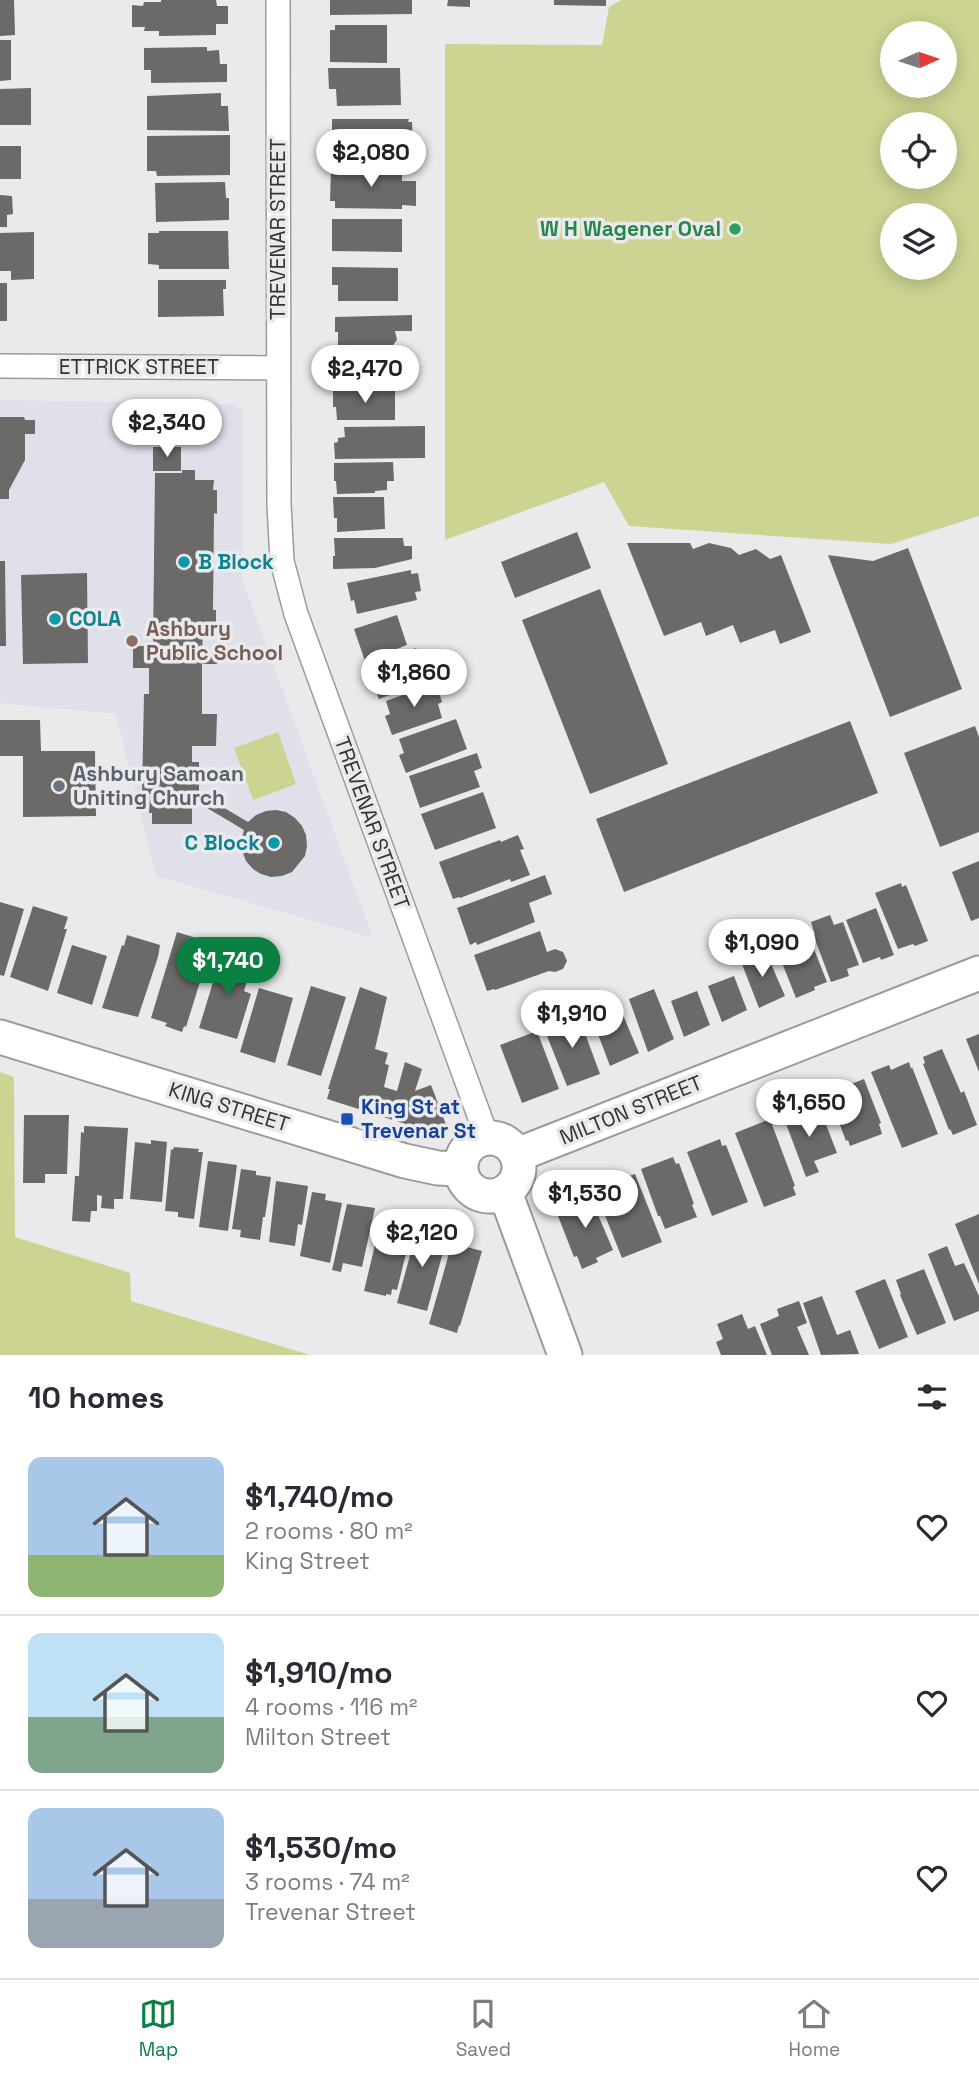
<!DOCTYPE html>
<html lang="en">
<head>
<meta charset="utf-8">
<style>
  body { margin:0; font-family:"Space Grotesk",sans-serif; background:#f7f7f7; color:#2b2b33; height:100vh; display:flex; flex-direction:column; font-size:26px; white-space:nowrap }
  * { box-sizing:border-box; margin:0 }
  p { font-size:23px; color:#7c7c81 }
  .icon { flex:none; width:38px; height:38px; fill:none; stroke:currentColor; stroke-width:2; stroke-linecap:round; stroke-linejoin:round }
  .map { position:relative; height:1355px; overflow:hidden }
  .drawer { display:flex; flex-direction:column; background:#fff; flex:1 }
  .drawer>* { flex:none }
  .needle { width:46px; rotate:87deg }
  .fabs { position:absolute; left:880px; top:21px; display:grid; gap:14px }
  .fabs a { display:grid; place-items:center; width:77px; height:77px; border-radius:50%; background:#fff; box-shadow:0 4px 18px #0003; font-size:35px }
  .price { position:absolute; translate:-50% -60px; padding:0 16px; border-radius:24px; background:#fff; color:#222; font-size:23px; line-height:46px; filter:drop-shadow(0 2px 4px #0008) }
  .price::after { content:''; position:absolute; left:50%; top:42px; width:21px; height:16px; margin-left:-10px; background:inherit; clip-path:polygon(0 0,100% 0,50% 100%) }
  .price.current { background:#0b8043; color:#fff }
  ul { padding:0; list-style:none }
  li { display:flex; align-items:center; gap:21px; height:175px; padding:0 28px }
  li+li { border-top:2px solid #e1e1e2 }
  li span { display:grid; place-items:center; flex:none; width:196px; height:140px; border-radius:14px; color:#555 }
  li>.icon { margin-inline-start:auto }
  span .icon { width:84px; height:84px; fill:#fffc; stroke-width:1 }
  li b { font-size:30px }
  h2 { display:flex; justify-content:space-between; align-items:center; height:84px; padding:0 28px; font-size:30px }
  .tab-bar { display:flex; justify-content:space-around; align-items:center; height:98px; border-top:2px solid #e1e1e2; background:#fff; font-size:19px; color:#7c7c81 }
  .tab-bar a { display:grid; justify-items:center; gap:4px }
  .tab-bar .current { color:#0b8043 }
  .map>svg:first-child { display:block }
  .built { fill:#dfe0ea }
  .green { fill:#cdd390; fill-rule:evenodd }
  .building { fill:#6c6969 }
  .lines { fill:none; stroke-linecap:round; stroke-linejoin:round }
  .street-casing { stroke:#9b9b9d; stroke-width:26 }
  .secondary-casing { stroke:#9b9b9d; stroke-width:37 }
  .street { stroke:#fff; stroke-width:23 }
  .secondary { stroke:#fff; stroke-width:33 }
  .leisure-dot { fill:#2e9e5b; stroke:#eaeaed; stroke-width:2.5 }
  .culture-dot { fill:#0f9aa8; stroke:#eaeaed; stroke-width:2.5 }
  .education-dot { fill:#8d6e63; stroke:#eaeaed; stroke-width:2.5 }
  .worship-dot { fill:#6b7280; stroke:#eaeaed; stroke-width:2.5 }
  .transit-dot { fill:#1a4fb4; stroke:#eaeaed; stroke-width:2.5 }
  .labels { text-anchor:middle; stroke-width:7; stroke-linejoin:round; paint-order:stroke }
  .street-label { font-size:21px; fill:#333334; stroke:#eaeaed }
  .leisure-label { font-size:21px; font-weight:bold; fill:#27864d; stroke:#eaeaed; text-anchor:end }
  .culture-label { font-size:21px; font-weight:bold; fill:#0d838f; stroke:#eaeaed; text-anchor:start }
  .education-label { font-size:21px; font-weight:bold; fill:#785e54; stroke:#eaeaed; text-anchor:start }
  .worship-label { font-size:21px; font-weight:bold; fill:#5b616d; stroke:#eaeaed; text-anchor:start }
  .transit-label { font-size:21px; font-weight:bold; fill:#164399; stroke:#eaeaed; text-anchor:start }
</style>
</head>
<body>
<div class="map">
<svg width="979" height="1355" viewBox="0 0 979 1355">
  <rect width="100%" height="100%" fill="#eaeaed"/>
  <path class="built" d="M0,400L233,404L242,410V579L373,938L156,876L116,714L0,703Z"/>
  <path class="green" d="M621,0H979V516L891,544L629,526L604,482L445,540V44L602,45L609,7ZM945,33V86H892V33ZM945,124V177H892V124ZM945,215V268H892V215Z
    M278,732L296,784L253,800L234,748Z
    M0,1072L14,1077L15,1237L130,1273L131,1301L310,1355H0Z"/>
  <path class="building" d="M0,0H14L15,35L0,36Z
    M161,0H216L217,6H228V24H216V35L159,36V31H144L145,27H132V5L143,6L144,2H161Z
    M330,0H412V14L330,15Z
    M448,0H470V7L447,6Z
    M554,0H606V6L554,5Z
    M335,25H387V63L330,62V30H335Z
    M0,40H11V80L0,81Z
    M207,47V51L219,50L220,64H227V82L151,83V70H144V48Z
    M328,68H400L401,105L337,106L336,89H329Z
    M31,88V125H0V89Z
    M221,93V106H228L229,131L147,130V96Z
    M332,119H409L408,122H412L413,150H405V155H339V143H332Z
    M230,135V175L157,176L156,171H147V136Z
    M0,146H21V179H0Z
    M331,168L402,169V181H416V206L402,205V209L335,208V201H330Z
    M225,182L226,198H229V220L156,222L155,183Z
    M0,195L12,196L13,214L7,215V227H0Z
    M332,219H402V252L332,251Z
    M159,231H228L229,269H159V265L148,264V233H159Z
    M34,232V279L11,280V271H0V233Z
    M332,267L398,268V301H338V285H332Z
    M158,280H226V289H223L224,316L158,317Z
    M0,283H7V321H0Z
    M412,315V331H395L397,340L393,345H338V332H335V317Z
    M392,351L393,379L385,380V382L332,383L331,366H334V352Z
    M395,389V420H337L336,407H333V390Z
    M0,417H24L25,420H35V434H25V460L9,490V499H0Z
    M425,426V458L335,459L334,443L338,442V438L345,437L344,427Z
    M153,447H181V471H153Z
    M393,462L394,481H387V490L375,491V493L337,494L336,481H334V463Z
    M182,470H195V480H214L213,490H217V514L214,513L213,610H216V635H203L202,652L218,653L217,664H202V714H217L216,746H192V762H199V793L248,822L256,815L266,811L276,810L286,812L295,818L302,826L306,835L307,846L305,856L292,872L282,876L271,877L261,874L253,869L246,861L242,851L241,841L244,830L192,799V824H152V813H149L150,794H142L144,694H149V668H133V646H153L155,473H182Z
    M333,497H384L385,529L337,532V518H334Z
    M577,532L591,568L515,598L501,562Z
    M334,538H403L404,546H412V559L375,568L333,569V556H335Z
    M627,543H690L693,549L709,543L731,548L739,555L756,549L770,559L781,555L811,632L780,644L775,630L740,643L733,625L706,636L701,622L664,636Z
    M908,548L962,689L890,717L828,555L873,561Z
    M0,561H5L6,646H0Z
    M411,570V574L418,573L421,591L415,592L417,600L357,614L354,600L351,601L347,583Z
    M87,573L88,663L23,664L21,575Z
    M600,589L668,764L590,794L522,620Z
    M397,615L407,645L365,661L354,629Z
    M416,648L421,662L431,658L438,677L379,699L367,666Z
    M436,683L442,702L438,704L442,718L392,735L385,716L390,714L386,701Z
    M456,719L467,749L406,773L399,755L404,753L399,739Z
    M0,720H40L41,751H95L96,816L23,817V756H0Z
    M850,721L878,793L624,892L596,819Z
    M975,726L979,737V832L940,847L904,753Z
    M477,753L482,768L474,771L480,787L420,808L409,776Z
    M483,792L496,828L435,850L421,814Z
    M518,835L524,849L520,850L530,875L511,882L510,879L460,898L459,897L453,899L439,862L500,840L501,842Z
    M979,861V918L971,921L952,872Z
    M545,875L552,894L529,903L535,922L477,945L476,942L470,945L457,908Z
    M901,883L902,887L906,885L928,941L915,946L913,944L898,949L875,893Z
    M0,902L24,909L4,976L0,975Z
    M33,906L68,917L64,929H67L48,991L10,977Z
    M876,908L894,955L881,960L880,957L863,963L846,920Z
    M830,915L834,925L843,922L859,965L847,969L849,976L831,982L813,934H815L811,922Z
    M804,924L827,982L814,987L815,990L796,998L773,940L790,933L789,930Z
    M540,931L547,952L555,949L563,952L567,961L563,969L555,972L549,971L495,990L494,989L487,991L474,955Z
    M177,932L212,943L186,1027L184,1026L182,1032L165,1026L167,1023L151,1018Z
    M127,935L160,945L158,957L138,1017L102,1008L122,945L124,946Z
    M72,945L107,956L92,1005L57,993Z
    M765,950L785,996L759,1008L740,959Z
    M227,954L253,961L244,991L251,994L237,1039L199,1028L214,979L211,978L216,961L224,964Z
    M734,976L747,1010L722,1022L708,986Z
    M311,986L346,997L321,1076L287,1065Z
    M360,987L387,997L375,1049L388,1053L385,1064L389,1065L384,1087L397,1091L405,1062L422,1069L415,1091L431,1085L447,1127L440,1135L327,1099L330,1089H328Z
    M259,988L293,998L275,1063L240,1052Z
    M654,989L674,1039L648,1052L629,999Z
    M697,991L710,1025L684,1037L671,1001Z
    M615,996L639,1053L610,1066L596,1029L598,1028L590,1006Z
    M575,1015L576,1018L579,1017L600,1074L567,1086L545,1031L547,1030L544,1023L558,1018L562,1020Z
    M537,1031L559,1089L522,1103L500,1045Z
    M979,1034V1072L966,1039Z
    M942,1049L961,1093L964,1091L977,1125L953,1135L950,1129L949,1130L923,1064L925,1063L923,1057Z
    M909,1062L911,1069L912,1067L938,1134L902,1148L871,1072L889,1065L891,1070Z
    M864,1079L881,1123L879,1124L882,1134L850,1146L848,1140L846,1141L828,1093Z
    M799,1107L804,1121L822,1114L837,1153L814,1161L819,1172L806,1177L782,1113Z
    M24,1115H69L67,1174H45V1183H23Z
    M770,1119L795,1186L793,1187L796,1195L764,1207L735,1133Z
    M84,1126L128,1128L123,1199H114V1209L101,1208L102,1196L97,1195V1211H91L90,1222L72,1221L75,1176H79L81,1132L84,1133Z
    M720,1139L722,1146L726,1145L748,1202L712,1216L687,1152Z
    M151,1140L167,1142L162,1202L130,1199L135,1142L151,1144Z
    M174,1147L199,1149L198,1152H203L194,1219L178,1217V1212L165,1211L171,1149L173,1150Z
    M673,1157L676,1164L679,1163L694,1204L692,1205L697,1217L665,1229L660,1216H658L641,1169Z
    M208,1161L237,1165L228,1231L199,1227Z
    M241,1169L256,1171V1175L271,1177L265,1217H263L260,1240L240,1237L241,1230L232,1229Z
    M635,1174L662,1242L622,1258L594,1188Z
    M276,1181L308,1186L302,1225L298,1224L295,1246L269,1242Z
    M587,1189L613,1250L596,1258L598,1262L582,1269L577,1256L574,1257L558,1216L572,1210L569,1196Z
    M312,1192L326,1194L325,1200L342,1203L330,1263L300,1256Z
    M347,1204L375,1208L362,1267L343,1263L341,1272L332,1270Z
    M383,1211L401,1215L399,1221L413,1225L397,1290L392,1289L391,1295L386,1294V1296L364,1291Z
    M979,1214V1284L955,1224Z
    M418,1226L448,1234L427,1311L397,1303Z
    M452,1243L482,1251L460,1326L459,1325L457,1333L429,1324Z
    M947,1246L955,1266L964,1263L979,1296V1311L954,1321L928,1254Z
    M924,1269L946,1323L917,1335L900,1295L901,1294L896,1280Z
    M885,1279L908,1337L879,1349L855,1291Z
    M822,1296L837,1335L850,1330L859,1354L821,1355L803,1303Z
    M799,1301L807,1323L797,1327L809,1355H772L760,1324L779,1316L777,1309Z
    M742,1314L748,1329L755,1326L767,1355H721L716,1342L723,1339L717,1324Z"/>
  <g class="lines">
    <g class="street-casing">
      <path id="street" d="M278,0L279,504L282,561L296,614L487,1137
        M0,366L279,368"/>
    </g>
    <g class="secondary-casing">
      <path id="secondary" d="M0,1037L405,1161L438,1168L460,1169
        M461 1167a29 29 0 1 1 58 0a29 29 0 1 1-58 0Z
        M517,1155L979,973
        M505,1192L565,1355"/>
    </g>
    <use href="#street" class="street"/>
    <use href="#secondary" class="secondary"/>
  </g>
  <circle class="leisure-dot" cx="735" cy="229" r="7"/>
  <g class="culture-dot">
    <circle cx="184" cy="562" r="7"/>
    <circle cx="55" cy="619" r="7"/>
    <circle cx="274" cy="843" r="7"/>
  </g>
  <circle class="education-dot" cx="132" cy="641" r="7"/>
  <circle class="worship-dot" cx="59" cy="786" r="7"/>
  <rect class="transit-dot" x="340" y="1112" width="14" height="14" rx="3.5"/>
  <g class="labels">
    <g class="street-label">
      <text transform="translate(278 229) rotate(-90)" y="7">TREVENAR STREET</text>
      <text x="139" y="374">ETTRICK STREET</text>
      <text transform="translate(372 823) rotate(70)" y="7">TREVENAR STREET</text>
      <text transform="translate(229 1107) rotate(17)" y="7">KING STREET</text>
      <text transform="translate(631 1110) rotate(-22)" y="7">MILTON STREET</text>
    </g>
    <g class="leisure-label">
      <text x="721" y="236">W H Wagener Oval</text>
    </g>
    <g class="culture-label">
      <text x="198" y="569">B Block</text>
      <text x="69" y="626">COLA</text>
      <text x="260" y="850" text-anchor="end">C Block</text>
    </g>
    <g class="education-label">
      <text x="146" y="636">Ashbury<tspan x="146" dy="24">Public School</tspan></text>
    </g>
    <g class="worship-label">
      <text x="73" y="781">Ashbury Samoan<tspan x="73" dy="24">Uniting Church</tspan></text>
    </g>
    <g class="transit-label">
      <text x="361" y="1114">King St at<tspan x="361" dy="24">Trevenar St</tspan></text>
    </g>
  </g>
</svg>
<div class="fabs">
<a><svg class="needle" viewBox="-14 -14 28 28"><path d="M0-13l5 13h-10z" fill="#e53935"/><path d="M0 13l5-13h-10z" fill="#7c7c81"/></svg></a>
<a><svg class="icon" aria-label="locate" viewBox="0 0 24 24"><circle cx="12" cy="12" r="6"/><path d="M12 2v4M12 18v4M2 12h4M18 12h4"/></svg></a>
<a><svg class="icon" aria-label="layers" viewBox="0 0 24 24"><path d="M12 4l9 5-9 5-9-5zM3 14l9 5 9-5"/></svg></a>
</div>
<b class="price" style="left:371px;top:189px">$2,080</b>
<b class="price" style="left:365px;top:405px">$2,470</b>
<b class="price" style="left:167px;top:459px">$2,340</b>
<b class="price" style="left:414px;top:709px">$1,860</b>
<b class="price" style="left:762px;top:979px">$1,090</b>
<b class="price current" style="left:228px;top:997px">$1,740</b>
<b class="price" style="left:572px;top:1050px">$1,910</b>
<b class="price" style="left:809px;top:1139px">$1,650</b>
<b class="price" style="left:585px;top:1230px">$1,530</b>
<b class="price" style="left:422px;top:1269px">$2,120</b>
</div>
<section class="drawer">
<h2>10 homes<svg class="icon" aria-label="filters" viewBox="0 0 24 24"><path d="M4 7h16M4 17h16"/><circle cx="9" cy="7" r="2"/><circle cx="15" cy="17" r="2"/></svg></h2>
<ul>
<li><span style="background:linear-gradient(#a9c7e8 70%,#8fb573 0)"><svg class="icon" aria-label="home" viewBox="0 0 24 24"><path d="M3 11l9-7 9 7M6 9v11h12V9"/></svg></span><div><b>$1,740/mo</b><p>2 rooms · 80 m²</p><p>King Street</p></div><svg class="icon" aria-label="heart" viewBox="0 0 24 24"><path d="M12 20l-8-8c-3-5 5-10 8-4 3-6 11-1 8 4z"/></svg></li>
<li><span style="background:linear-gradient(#bfe0f5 60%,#7fa58c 0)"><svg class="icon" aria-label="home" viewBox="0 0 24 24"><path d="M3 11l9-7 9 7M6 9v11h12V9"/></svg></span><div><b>$1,910/mo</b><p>4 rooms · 116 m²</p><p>Milton Street</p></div><svg class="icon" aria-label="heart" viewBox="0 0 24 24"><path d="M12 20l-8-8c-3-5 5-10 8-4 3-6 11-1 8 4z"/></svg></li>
<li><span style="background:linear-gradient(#a9c7e8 65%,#9aa5b1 0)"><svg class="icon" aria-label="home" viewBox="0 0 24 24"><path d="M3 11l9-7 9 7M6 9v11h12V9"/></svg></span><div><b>$1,530/mo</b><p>3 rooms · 74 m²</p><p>Trevenar Street</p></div><svg class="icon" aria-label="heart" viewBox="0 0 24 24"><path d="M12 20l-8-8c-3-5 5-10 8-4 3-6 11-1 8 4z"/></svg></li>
</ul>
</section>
<nav class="tab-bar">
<a class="current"><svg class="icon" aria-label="map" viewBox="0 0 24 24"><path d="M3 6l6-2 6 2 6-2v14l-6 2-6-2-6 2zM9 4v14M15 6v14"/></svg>Map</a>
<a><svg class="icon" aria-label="saved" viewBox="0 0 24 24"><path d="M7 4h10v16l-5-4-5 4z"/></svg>Saved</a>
<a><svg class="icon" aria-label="home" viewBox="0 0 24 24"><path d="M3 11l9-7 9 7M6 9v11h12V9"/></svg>Home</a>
</nav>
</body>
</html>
